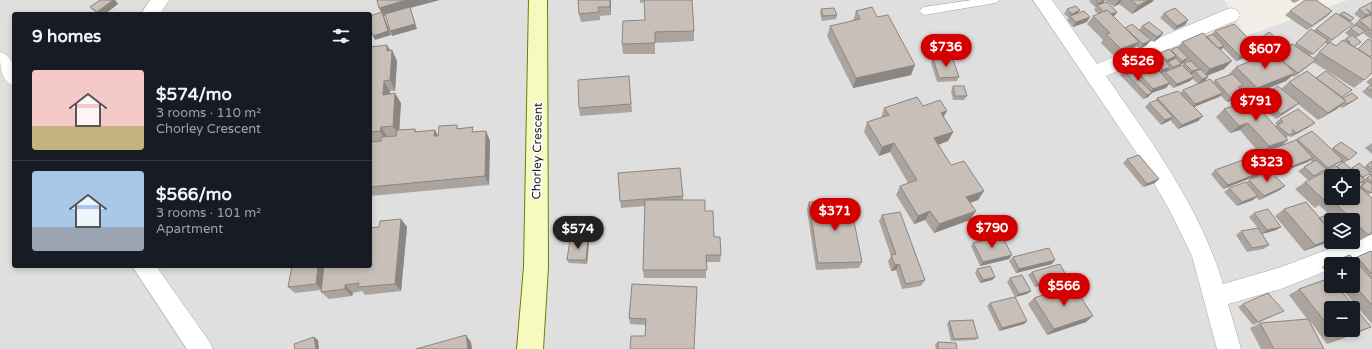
<!DOCTYPE html>
<html lang="en">
<head>
<meta charset="utf-8">
<style>
  body { margin:0; font-family:"Varela Round",sans-serif; background:#20242c; color:#f1f3f6; height:100vh; display:flex; flex-direction:column; font-size:15px; white-space:nowrap }
  * { box-sizing:border-box; margin:0 }
  p { font-size:13px; color:#9ea1a6 }
  .icon { flex:none; width:22px; height:22px; fill:none; stroke:currentColor; stroke-width:2; stroke-linecap:round; stroke-linejoin:round }
  .map { position:relative; flex:1; overflow:hidden }
  .drawer { position:absolute; left:12px; top:12px; width:360px; height:256px; display:flex; flex-direction:column; background:#171b24; border-radius:4px; box-shadow:0 2px 6px #0003 }
  .drawer>* { flex:none }
  .fabs { position:absolute; left:1324px; top:169px; display:grid; gap:8px }
  .fabs a { display:grid; place-items:center; width:36px; height:36px; border-radius:4px; background:#171b24; box-shadow:0 2px 6px #0003; font-size:20px }
  .price { position:absolute; translate:-50% -34px; padding:0 9px; border-radius:14px; background:#d40000; color:#fff; font-size:13px; line-height:26px; filter:drop-shadow(0 1px 2px #0008) }
  .price::after { content:''; position:absolute; left:50%; top:24px; width:12px; height:9px; margin-left:-6px; background:inherit; clip-path:polygon(0 0,100% 0,50% 100%) }
  .price.on { background:#222; color:#fff }
  ul { padding:0; list-style:none }
  li { display:flex; align-items:center; gap:12px; height:100px; padding:0 20px }
  li+li { border-top:1px solid #363941 }
  li span { display:grid; place-items:center; flex:none; width:112px; height:80px; border-radius:4px; color:#555 }
  li>.icon { margin-inline-start:auto }
  span .icon { width:48px; height:48px; fill:#fffc; stroke-width:1 }
  li b { font-size:17px }
  h2 { display:flex; justify-content:space-between; align-items:center; height:48px; padding:0 20px; font-size:17px }
  .map>svg:first-child { display:block }
  .residential { fill:#e0dfdf; fill-rule:evenodd }
  .lines { fill:none; stroke-linecap:round; stroke-linejoin:round }
  .lane-casing { stroke:#a9a9a9; stroke-width:1 }
  .street-casing { stroke:#a9a9a9; stroke-width:1 }
  .secondary-casing { stroke:#707d05; stroke-width:2 }
  .lane { fill:#fff; fill-rule:evenodd }
  .street { fill:#fff; fill-rule:evenodd }
  .secondary { fill:#f7fabf; fill-rule:evenodd }
  .wall { fill:#aba49e; fill-rule:evenodd }
  .shaded-wall { fill:#8b8681 }
  .building { fill:#c7bfb8; stroke:#8b8681 }
  .labels { text-anchor:middle; stroke-width:3.5; stroke-linejoin:round; paint-order:stroke }
  .street-label { font-size:12px; fill:#222; stroke:#fff }
</style>
</head>
<body>
<div class="map">
<svg width="1372" height="349" viewBox="0 0 1372 349">
  <rect width="100%" height="100%" fill="#f2efe9"/>
  <path class="residential" d="M0,0H1224L1246,36L1348,0H1372V349H0ZM14,14H370V266H14ZM1331,176H1353V198H1331ZM1331,220H1353V242H1331ZM1331,264H1353V286H1331ZM1331,308H1353V330H1331Z"/>
  <g class="lines">
    <g class="lane-casing">
      <path id="lane" d="M972,0H1000L995,3L924,15L919,11L924,7Z"/>
    </g>
    <g class="street-casing">
      <path id="street" d="M150,0H169L160,14H141Z
        M1033,0H1052L1097,64L1225,10L1231,8L1237,10L1240,15L1237,20L1106,76C1151,141 1200,207 1223,284L1281,267L1348,242H1353V240L1372,233V253L1344,264H1331V269L1281,289L1228,304L1241,349H1217L1192,256L1170,211L1138,155Z
        M0,52C16,57 14,71 14,86C0,80 0,66 0,52Z
        M132,266H156L209,341L213,349H187Z"/>
    </g>
    <g class="secondary-casing">
      <path id="secondary" d="M529,0H547L548,267L543,349H517L524,267Z"/>
    </g>
    <use href="#lane" class="lane"/>
    <use href="#street" class="street"/>
    <use href="#secondary" class="secondary"/>
  </g>
  <path class="wall" d="M100,0H115L118,4L105,14H98L95,12L90,7Z
    M578,0H611V15L600,16V20L581,22L579,14Z
    M640,0H692L694,31V41L655,43V54H623L622,44L645,20L644,2L640,3Z
    M1090,0H1105L1103,3L1117,12L1114,17L1125,28L1139,30L1142,26L1163,33L1160,37L1154,42L1148,38L1147,45L1140,49L1136,46L1132,50L1115,57L1101,43L1103,40L1087,24L1093,16L1098,14L1094,10L1096,7H1095L1089,1Z
    M1105,0H1154L1152,2L1132,14L1119,4L1114,7Z
    M1290,0H1300L1294,3Z
    M1372,2V40L1363,33L1356,38L1355,47L1370,57L1364,80L1354,88L1313,62L1294,77L1292,76L1286,81L1249,96L1241,88L1240,89V98L1227,102L1220,95L1219,97L1194,107L1198,121L1178,129L1170,120L1161,125L1145,107L1149,103L1155,101L1157,98L1180,93L1183,90L1203,82L1198,84L1193,79L1190,81L1173,88L1169,84L1166,88L1151,93L1148,97L1143,99L1120,75L1124,71L1130,69L1132,66L1151,62L1153,59L1157,58L1156,57L1160,53L1171,51L1177,48L1182,42L1206,37L1211,35L1215,31L1254,44L1258,40L1280,49L1274,54L1276,56L1294,45L1311,29L1313,31L1316,29L1339,15L1344,12L1354,18L1350,22L1347,28L1330,42L1336,46L1349,36L1345,33L1350,28L1354,26L1353,25L1359,20L1361,19L1354,14L1359,9ZM1325,43L1327,44H1328L1313,58L1310,56ZM1257,47L1267,55L1236,67L1228,75L1215,80L1213,82L1204,81L1207,76L1224,69L1221,50L1223,48L1236,61L1255,54L1260,50ZM1186,61L1187,62L1184,63L1183,65L1180,66L1181,64L1184,63Z
    M821,9L837,15L836,19L822,21L820,14Z
    M1067,9L1080,10L1078,13L1087,22L1073,27L1067,20L1069,18L1064,14Z
    M856,11L911,75L853,88L827,36L830,26L853,21Z
    M1290,11L1327,16L1307,30L1285,15Z
    M1164,13L1188,20L1185,25L1174,30L1160,18Z
    M370,47L392,50L397,61L395,91H390V94L401,103L399,130L415,129L417,132L435,130L437,136L459,128L475,132L486,131L490,141L489,185L370,196Z
    M933,58L959,77L957,81L937,82L931,63Z
    M629,76L632,112L580,116L579,108Z
    M1372,77V99L1362,92L1370,85L1366,82Z
    M1289,82L1342,98L1352,102L1342,108L1339,106L1318,120L1298,104L1294,107L1276,119L1255,101L1260,97L1281,89Z
    M953,86L967,96L964,100H953L951,91Z
    M923,106L944,117L953,132L948,141L938,145L951,165L978,200L970,203V220L934,233L925,220L914,224L896,195L900,186L908,183L890,152L879,156L864,132L867,122L881,118L884,108Z
    M1224,109L1275,126L1277,125L1275,123L1280,119L1309,127L1291,137L1289,136L1286,138L1281,146L1295,141L1297,139L1331,149L1341,142L1349,160L1344,163L1351,169L1359,163L1364,167L1372,161V173L1369,175L1368,174L1363,178L1364,179L1372,174V192L1368,195L1371,197H1372V234L1357,242L1353,238V220H1335L1319,205L1315,208L1295,189L1305,182L1337,166L1342,163L1340,162L1308,180L1298,171L1312,162L1310,160L1308,162L1282,172L1265,154L1269,151L1260,154L1240,130L1230,133L1216,117ZM1361,182L1362,184L1359,187L1357,185Z
    M1372,143V154L1365,148Z
    M1127,159L1155,183L1143,187L1123,163Z
    M1215,170L1259,175L1223,189L1211,174Z
    M1249,180L1280,190L1259,200L1256,197L1253,200L1237,206L1224,192L1229,188L1246,183Z
    M683,196V200L705,211L721,255L720,262H706V278H644L643,270L645,206L621,208L620,201Z
    M809,202L862,262L859,268L816,270L807,209Z
    M1284,209L1319,218L1331,226V242H1341L1337,244L1330,246L1327,243L1304,251L1275,216Z
    M1254,213L1281,227L1276,230L1262,234L1269,245L1264,249L1247,252L1236,235L1241,231L1258,228L1249,217Z
    M882,215L925,280L921,286L902,289L896,270L891,271L888,261L891,256L879,221Z
    M401,219L407,227L401,291L365,295L362,291L353,293L352,296L329,299L321,292V290L295,293L288,287L379,227Z
    M589,243L587,264L569,263L567,260Z
    M973,243L1012,255L1009,259L980,266L971,246Z
    M1372,252V324L1339,286H1353V264H1331V277L1322,267L1333,261L1353,259L1357,257Z
    M1013,257L1052,264L1016,273L1009,261Z
    M977,269L995,277L992,280L980,283L975,273Z
    M1032,272L1064,280L1035,287L1028,275Z
    M1010,278L1031,291L1027,294L1015,297L1007,282Z
    M1330,278L1331,279V286H1337L1371,327L1359,332L1327,344L1309,320L1324,349H1261L1250,328L1260,323L1307,319L1289,295L1299,289ZM1331,308H1353V330H1331Z
    M632,284L694,349L645,336L646,325L630,324L629,318Z
    M1034,298L1086,322L1047,335L1028,304Z
    M990,303L1027,321L1024,324L999,331L987,306Z
    M1243,304L1284,311L1253,325L1238,307Z
    M949,321L978,338L975,340L951,341L947,324Z
    M938,342L957,349H936L935,344Z"/>
  <path class="shaded-wall" d="M113,0H115L118,4L105,14H100L97,12Z
    M406,0H440L410,8L417,29L392,36L390,31L410,8L384,16L391,35L375,40L373,36L383,16L379,8Z
    M610,0H611V15L610,7Z
    M1105,0L1102,5H1097L1096,7H1095L1098,3Z
    M1119,0H1122L1119,4L1114,7Z
    M1148,0H1154L1152,2L1132,14L1138,6Z
    M1080,10L1077,14L1070,16L1072,14Z
    M1332,11L1327,16L1307,30L1312,26Z
    M1117,12L1113,17L1107,15Z
    M1371,13L1365,17L1361,19L1366,15Z
    M1090,17L1087,22L1073,27L1076,22Z
    M1188,20L1185,25L1174,30L1177,26Z
    M1163,33L1160,37L1154,42L1157,37Z
    M1151,40L1147,45L1140,49L1143,44Z
    M1139,42L1132,50L1115,57L1121,49Z
    M387,45L392,53V50L397,61L395,91L390,80L387,51Z
    M1285,45L1270,57L1274,52Z
    M1224,46L1220,50L1215,49Z
    M1260,50L1255,54L1236,61L1240,56Z
    M1176,56L1172,60L1168,62L1163,64L1167,60Z
    M1188,58L1184,63L1178,65L1182,61Z
    M1316,60L1311,64L1294,77L1298,73Z
    M1232,61L1224,69L1203,77L1210,69Z
    M915,65L911,75L853,88L856,78Z
    M1170,67L1167,71L1159,74L1162,70Z
    M1199,69L1195,72V71L1192,74L1188,76L1192,71Z
    M1295,73L1286,81L1249,96L1257,88Z
    M1194,77L1190,81L1173,88L1177,84Z
    M1208,77L1204,82L1198,84L1202,79Z
    M384,81L390,91L389,105L383,95Z
    M1170,83L1166,88L1149,94L1153,89Z
    M395,93L401,103L399,135L393,126Z
    M1152,93L1148,97L1143,99L1147,95Z
    M1223,93L1219,97L1191,108L1195,104Z
    M1245,94L1240,98L1227,102L1231,98Z
    M1358,98L1352,102L1342,108L1347,104Z
    M1346,101L1337,109L1318,120L1328,113Z
    M1299,103L1294,107L1276,119L1281,114Z
    M947,111L942,120L941,113Z
    M1203,116L1198,121L1178,129L1182,125Z
    M1173,117L1169,121L1161,125L1165,120Z
    M1248,123L1240,130L1230,133L1239,126Z
    M1315,123L1309,127L1291,137L1296,133Z
    M381,127L387,137L386,141L380,131Z
    M435,130L440,140L434,136Z
    M486,131L490,141L489,185L485,176Z
    M953,132L948,141L929,148L934,138Z
    M1288,140L1279,148L1260,154L1269,146Z
    M894,143L890,152L879,156L882,147Z
    M1313,158L1308,162L1282,172L1288,168Z
    M1343,160L1337,164L1323,172L1328,168Z
    M1264,171L1259,175L1223,189L1228,185Z
    M1159,179L1155,183L1143,187L1147,184Z
    M1285,186L1280,190L1259,200L1264,196Z
    M984,191L978,200L961,206L966,197Z
    M1258,196L1253,200L1237,206L1242,202Z
    M930,211L925,220L914,224L918,216Z
    M976,211L970,220L934,233L939,224Z
    M401,219L407,227L401,291L395,284Z
    M1281,227L1276,230L1262,234L1267,230Z
    M588,239L589,243L587,264L586,260Z
    M1331,239V240L1325,243L1304,251L1315,245Z
    M1336,242H1341L1337,244L1330,246Z
    M1012,255L1009,259L980,266L983,262Z
    M1055,260L1052,264L1016,273L1019,269Z
    M899,264L896,270L891,271L895,265Z
    M318,266H325L322,290L316,284Z
    M995,277L992,280L980,283L983,280Z
    M1067,277L1064,280L1035,287L1038,284Z
    M345,285L353,293L352,296L345,289Z
    M1031,291L1027,294L1015,297L1019,294Z
    M1093,316L1086,322L1047,335L1054,329Z
    M1027,321L1024,324L999,331L1002,328Z
    M1371,327L1359,332L1327,344L1339,339Z
    M466,335L471,342L472,349H468Z
    M314,337L318,340L319,349H316Z"/>
  <path class="building" d="M100,0H113L97,12L90,7Z
    M377,0H406L379,8Z
    M578,0H610V7H598L599,12L579,14Z
    M644,0H692L694,31L655,32V43L622,44L623,21L645,20Z
    M1096,0H1105L1098,3Z
    M1131,0H1148L1138,6Z
    M1305,0H1316L1332,11L1312,26L1290,11Z
    M1107,2L1117,12L1111,14L1107,10L1104,12L1097,5Z
    M1372,2V13L1366,9L1371,13L1366,15L1359,9Z
    M1076,6L1080,10L1072,14L1067,9Z
    M410,7L415,24L390,31L385,14Z
    M872,7L877,17L888,15L915,65L856,78L830,26L860,19L856,11Z
    M834,8L837,15L823,16L821,9Z
    M1175,8L1188,20L1177,26L1164,13Z
    M1107,10L1139,42L1121,49L1106,34L1110,33L1093,16Z
    M1084,11L1090,17L1076,22L1070,16Z
    M382,12L388,31L373,36L370,26V16Z
    M1344,12L1354,18L1351,21L1340,14Z
    M1336,13L1353,24L1332,40L1316,29Z
    M1371,15L1372,16V31L1359,20Z
    M1149,22L1163,33L1157,37L1142,26Z
    M1132,24L1151,40L1143,44L1125,28Z
    M1234,24L1260,50L1240,56L1215,31Z
    M1356,25L1365,31L1359,35L1350,28Z
    M1311,29L1328,40L1313,54L1296,43Z
    M1269,32L1285,45L1274,52L1258,40Z
    M1203,33L1232,61L1210,69L1182,42Z
    M1213,34L1224,46L1218,48L1206,37Z
    M1352,35L1361,42L1354,47L1348,43L1350,42L1346,39Z
    M1368,39L1372,41V55L1370,57L1358,49Z
    M1343,40L1372,58V73L1364,80L1319,52L1330,42L1336,46Z
    M1292,44L1316,60L1298,73L1283,62L1276,56Z
    M387,45V51L392,50L390,80L384,81L383,95L395,93L393,126L381,127L380,131L370,132V47Z
    M1177,47L1188,58L1182,61L1171,50Z
    M1169,49L1176,56L1167,60L1160,53Z
    M1273,52L1295,73L1257,88L1236,67Z
    M1161,56L1170,67L1162,70L1153,59Z
    M952,57L959,77L939,78L933,58Z
    M1176,58L1181,64L1173,67L1168,62Z
    M1149,60L1170,83L1153,89L1132,66Z
    M1191,61L1199,69L1192,71L1184,63Z
    M1182,65L1194,77L1177,84L1165,72Z
    M1129,69L1152,93L1147,95L1124,71Z
    M1201,69L1208,77L1202,79L1195,71Z
    M1307,71L1346,101L1328,113L1289,82Z
    M1326,71L1352,90L1342,97L1316,78Z
    M1233,74L1243,85L1238,87L1245,94L1231,98L1215,80Z
    M629,76L631,104L579,108L578,80Z
    M1210,79L1223,93L1195,104L1183,90Z
    M1372,84V91L1367,88Z
    M953,86H964L967,96H955Z
    M1278,86L1299,103L1281,114L1260,97Z
    M1178,91L1203,116L1182,125L1157,98Z
    M1352,93L1358,98L1347,104L1345,102L1346,101L1343,98Z
    M917,97L923,106L940,100L947,111L941,113L953,132L934,138L951,165L964,161L984,191L966,197L976,211L939,224L930,211L918,216L900,186L917,180L894,143L882,147L867,122L889,115L884,108Z
    M1157,100L1173,117L1165,120L1149,103Z
    M1251,100L1288,140L1269,146L1248,123L1239,126L1224,109Z
    M1298,109L1315,123L1296,133L1292,129L1294,133L1289,135L1277,125L1283,122L1280,119Z
    M457,125V129L473,127L472,132L486,131L485,176L370,187V142L381,141V137L396,136L397,130L415,129V132L435,130L434,136H438L439,126Z
    M1312,131L1343,160L1328,168L1297,139Z
    M1296,140L1313,158L1288,168L1270,150Z
    M1341,142L1357,153L1349,160L1333,148Z
    M1139,155L1159,179L1147,184L1127,159Z
    M1251,157L1264,171L1228,185L1215,170Z
    M1316,160L1326,169L1314,176L1304,167Z
    M1372,161V169L1367,165Z
    M1343,162L1365,180L1357,185L1353,181V176H1347L1337,166Z
    M1359,163L1371,173L1363,177L1352,168Z
    M1336,166L1347,176H1331V198H1353V181L1372,198V233L1368,235L1330,198L1325,201L1305,182Z
    M680,168L683,196L620,201L618,173Z
    M1270,171L1285,186L1264,196L1249,180Z
    M1372,174V182L1367,178Z
    M1367,181L1372,184V192L1371,193L1361,187Z
    M1246,182L1258,196L1242,202L1229,188Z
    M645,200H705V211H713L714,237H720L721,255H706L707,270H643Z
    M850,201L862,262L818,263L809,202Z
    M1306,202L1331,231V239L1315,245L1284,209Z
    M1268,209L1281,227L1267,230L1254,213Z
    M900,212L925,280L906,284L899,264L895,265L891,255L896,254L882,215Z
    M1324,216L1331,226V231L1319,218Z
    M401,219L395,284L358,287L359,283L345,285V289L321,292L324,266H370V228L379,227L380,221Z
    M1258,228L1269,245L1252,248L1241,231Z
    M1002,236L1012,255L983,262L973,243Z
    M570,239H588L586,260H567Z
    M1049,248L1055,260L1019,269L1013,257Z
    M1371,251L1372,252V274L1357,257Z
    M1350,255L1372,279V305L1353,284V264H1336L1333,261Z
    M1060,264L1067,277L1038,284L1032,272Z
    M292,266H318L316,284L288,287Z
    M990,266L995,277L983,280L977,269Z
    M1022,275L1031,291L1019,294L1010,278Z
    M1330,278L1331,279V286H1337L1371,327L1339,339L1331,330H1353V308H1331V329L1299,289Z
    M632,284L697,287L694,349H630L631,336H645L646,319L629,318Z
    M1073,285L1093,316L1054,329L1034,298Z
    M1268,293L1284,311L1258,322L1243,304Z
    M1015,297L1027,321L1002,328L990,303Z
    M1308,319L1324,349H1274L1260,323Z
    M973,320L978,338L954,339L949,321Z
    M466,335L468,349H416Z
    M314,337L316,349H295L294,344Z
    M938,342L956,343L957,349H938Z"/>
  <g class="labels">
    <g class="street-label">
      <text transform="translate(537 151) rotate(-89)" y="4">Chorley Crescent</text>
    </g>
  </g>
</svg>
<div class="fabs">
<a><svg class="icon" aria-label="locate" viewBox="0 0 24 24"><circle cx="12" cy="12" r="6"/><path d="M12 2v4M12 18v4M2 12h4M18 12h4"/></svg></a>
<a><svg class="icon" aria-label="layers" viewBox="0 0 24 24"><path d="M12 4l9 5-9 5-9-5zM3 14l9 5 9-5"/></svg></a>
<a>+</a>
<a>−</a>
</div>
<b class="price" style="left:946px;top:68px">$736</b>
<b class="price" style="left:1265px;top:70px">$607</b>
<b class="price" style="left:1138px;top:82px">$526</b>
<b class="price" style="left:1256px;top:122px">$791</b>
<b class="price" style="left:1267px;top:183px">$323</b>
<b class="price" style="left:835px;top:232px">$371</b>
<b class="price" style="left:992px;top:249px">$790</b>
<b class="price on" style="left:578px;top:250px">$574</b>
<b class="price" style="left:1064px;top:307px">$566</b>
<section class="drawer">
<h2>9 homes<svg class="icon" aria-label="filters" viewBox="0 0 24 24"><path d="M4 7h16M4 17h16"/><circle cx="9" cy="7" r="2"/><circle cx="15" cy="17" r="2"/></svg></h2>
<ul>
<li><span style="background:linear-gradient(#f6c9c9 70%,#c2b280 0)"><svg class="icon" aria-label="home" viewBox="0 0 24 24"><path d="M3 11l9-7 9 7M6 9v11h12V9"/></svg></span><div><b>$574/mo</b><p>3 rooms · 110 m²</p><p>Chorley Crescent</p></div></li>
<li><span style="background:linear-gradient(#a9c7e8 70%,#9aa5b1 0)"><svg class="icon" aria-label="home" viewBox="0 0 24 24"><path d="M3 11l9-7 9 7M6 9v11h12V9"/></svg></span><div><b>$566/mo</b><p>3 rooms · 101 m²</p><p>Apartment</p></div></li>
</ul>
</section>
</div>
</body>
</html>
